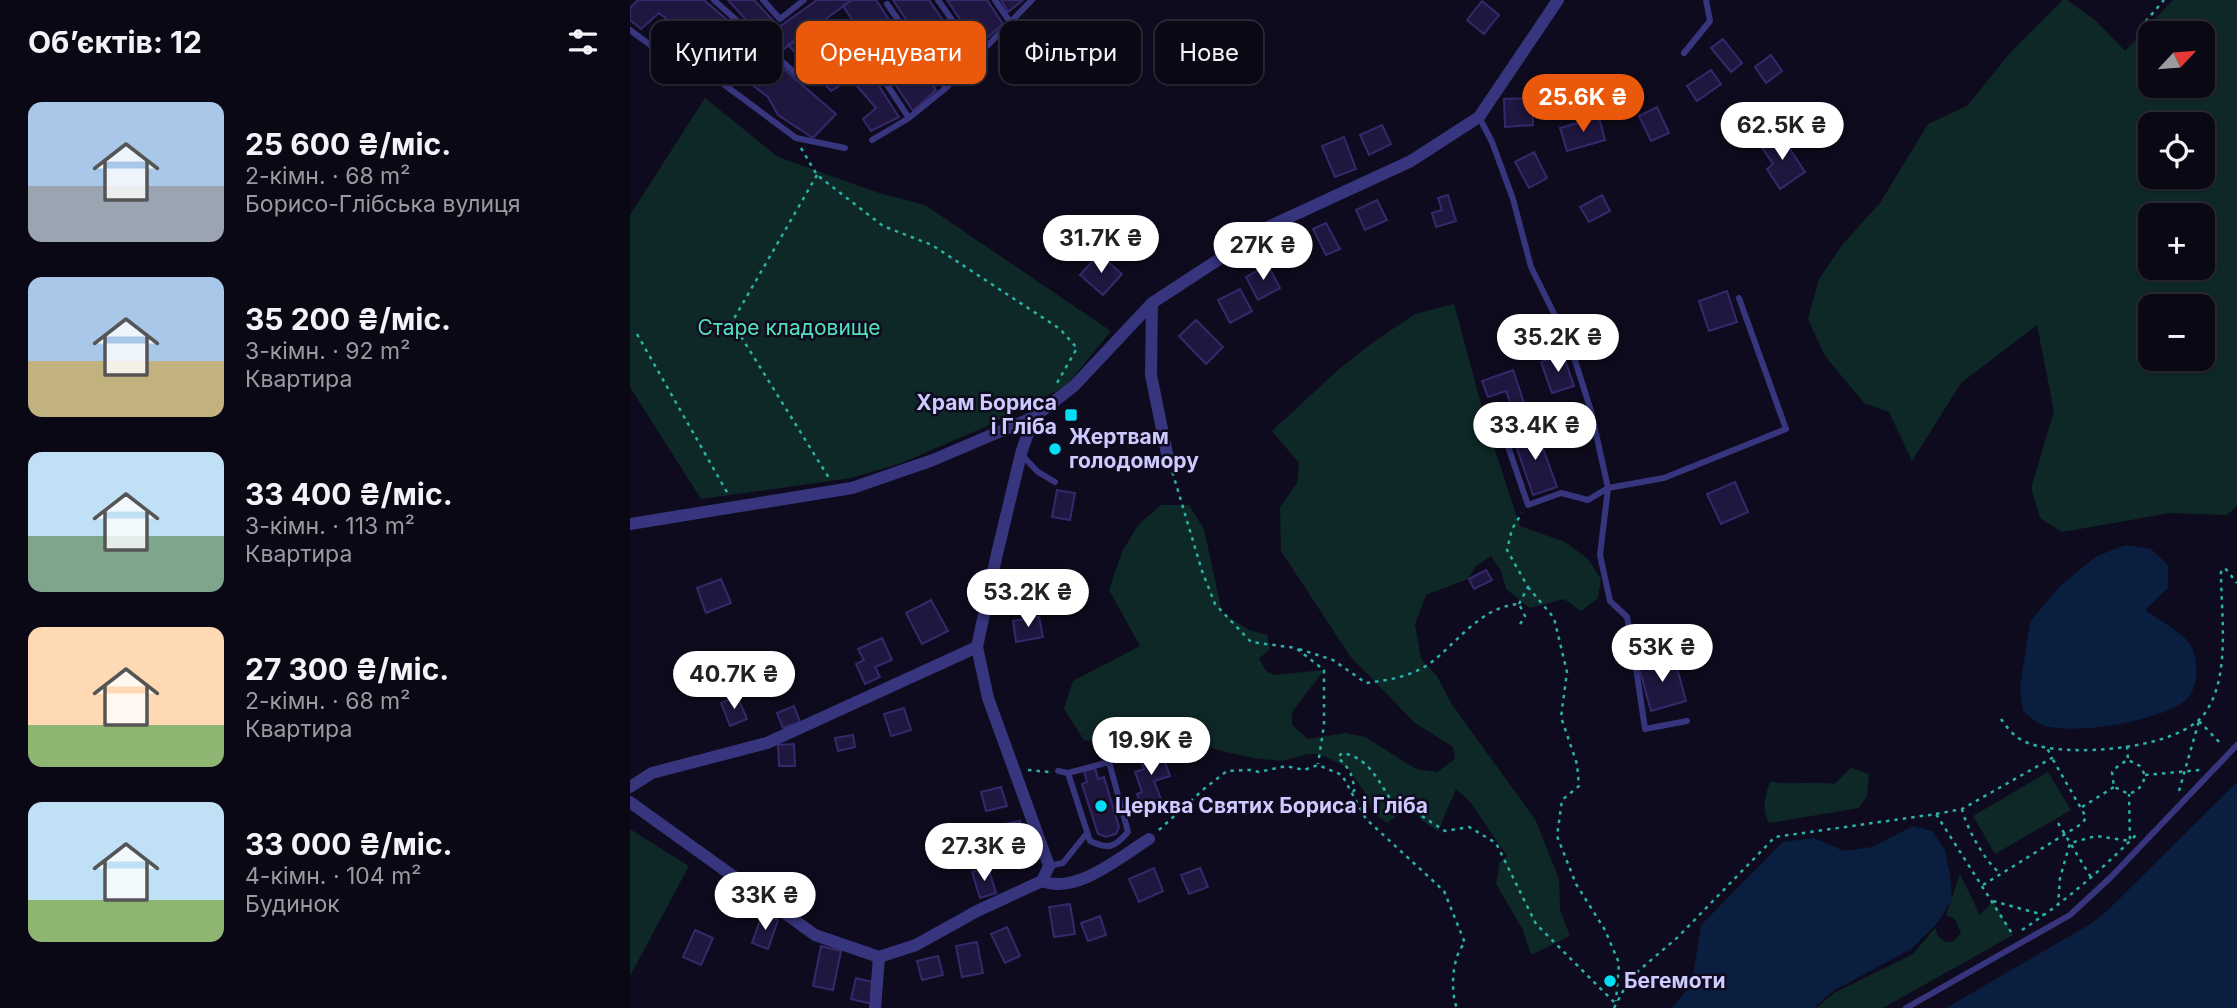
<!DOCTYPE html>
<html lang="uk">
<head>
<meta charset="utf-8">
<style>
  body { margin:0; font-family:Inter,sans-serif; background:#191623; color:#f1f3f6; height:100vh; display:flex; flex-direction:column; font-size:26px; white-space:nowrap }
  * { box-sizing:border-box; margin:0 }
  p { font-size:23px; color:#9a9aa1 }
  .icon { flex:none; width:38px; height:38px; fill:none; stroke:currentColor; stroke-width:2; stroke-linecap:round; stroke-linejoin:round }
  .map { position:relative; flex:1; overflow:hidden }
  .side { display:flex; flex-direction:column; background:#0b0816; width:630px }
  .side>* { flex:none }
  .top-card { position:absolute; left:21px; top:21px; width:665px; height:63px; display:flex; gap:14px }
  .needle { width:46px; rotate:64deg }
  .controls { position:absolute; left:1508px; top:21px; display:grid; gap:14px }
  .controls a { display:grid; place-items:center; width:77px; height:77px; border-radius:14px; background:#0b0816; box-shadow:0 2px 5px #0004,0 0 0 2px #2b2935; font-size:35px }
  .price { position:absolute; translate:-50% -60px; padding:0 16px; border-radius:24px; background:#fff; color:#222; font-size:23px; line-height:46px; filter:drop-shadow(0 2px 4px #0008) }
  .price::after { content:''; position:absolute; left:50%; top:42px; width:21px; height:16px; margin-left:-10px; background:inherit; clip-path:polygon(0 0,100% 0,50% 100%) }
  .price.active { background:#ea580c; color:#fff }
  ul { padding:0; list-style:none }
  li { display:flex; align-items:center; gap:21px; height:175px; padding:0 28px }
  li span { display:grid; place-items:center; flex:none; width:196px; height:140px; border-radius:14px; color:#555 }
  li>.icon { margin-inline-start:auto }
  span .icon { width:84px; height:84px; fill:#fffc; stroke-width:1 }
  li b { font-size:30px }
  h2 { display:flex; justify-content:space-between; align-items:center; height:84px; padding:0 28px; font-size:30px }
  .pill { padding:0 24px; border-radius:14px; background:#0b0816; box-shadow:0 2px 5px #0004,0 0 0 2px #2b2935; font-size:24px; line-height:63px }
  .pill.active { background:#ea580c; color:#fff }
  main { display:flex; flex:1; min-height:0 }
  .map>svg:first-child { display:block }
  .green { fill:#0e2827; fill-rule:evenodd }
  .water { fill:#0a1e3f }
  .building { fill:#1f173f; stroke:#35296c; stroke-width:2 }
  .lines { fill:none; stroke-linecap:round; stroke-linejoin:round }
  .path { stroke:#2ab1a8; stroke-width:2.5; stroke-dasharray:3.5 5; stroke-linecap:butt }
  .lane { stroke:#37357e; stroke-width:6 }
  .street { stroke:#37357e; stroke-width:12 }
  .poi-dot { fill:#00ddf4; stroke:#0f0b1e; stroke-width:2.5 }
  .labels { text-anchor:middle; stroke-width:5; stroke-linejoin:round; paint-order:stroke }
  .park-label { font-size:21px; fill:#53e1bc; stroke:#0f0b1e }
  .poi-label { font-size:21px; font-weight:bold; fill:#cec9ff; stroke:#0f0b1e; text-anchor:start }
</style>
</head>
<body>
<main>
<section class="side">
<h2>Об’єктів: 12<svg class="icon" aria-label="filters" viewBox="0 0 24 24"><path d="M4 7h16M4 17h16"/><circle cx="9" cy="7" r="2"/><circle cx="15" cy="17" r="2"/></svg></h2>
<ul>
<li><span style="background:linear-gradient(#a9c7e8 60%,#9aa5b1 0)"><svg class="icon" aria-label="home" viewBox="0 0 24 24"><path d="M3 11l9-7 9 7M6 9v11h12V9"/></svg></span><div><b>25 600 ₴/міс.</b><p>2-кімн. · 68 m²</p><p>Борисо-Глібська вулиця</p></div></li>
<li><span style="background:linear-gradient(#a9c7e8 60%,#c2b280 0)"><svg class="icon" aria-label="home" viewBox="0 0 24 24"><path d="M3 11l9-7 9 7M6 9v11h12V9"/></svg></span><div><b>35 200 ₴/міс.</b><p>3-кімн. · 92 m²</p><p>Квартира</p></div></li>
<li><span style="background:linear-gradient(#bfe0f5 60%,#7fa58c 0)"><svg class="icon" aria-label="home" viewBox="0 0 24 24"><path d="M3 11l9-7 9 7M6 9v11h12V9"/></svg></span><div><b>33 400 ₴/міс.</b><p>3-кімн. · 113 m²</p><p>Квартира</p></div></li>
<li><span style="background:linear-gradient(#ffd9b3 70%,#8fb573 0)"><svg class="icon" aria-label="home" viewBox="0 0 24 24"><path d="M3 11l9-7 9 7M6 9v11h12V9"/></svg></span><div><b>27 300 ₴/міс.</b><p>2-кімн. · 68 m²</p><p>Квартира</p></div></li>
<li><span style="background:linear-gradient(#bfe0f5 70%,#8fb573 0)"><svg class="icon" aria-label="home" viewBox="0 0 24 24"><path d="M3 11l9-7 9 7M6 9v11h12V9"/></svg></span><div><b>33 000 ₴/міс.</b><p>4-кімн. · 104 m²</p><p>Будинок</p></div></li>
</ul>
</section>
<div class="map">
<svg width="1607" height="1008" viewBox="0 0 1607 1008">
  <rect width="100%" height="100%" fill="#0f0b1e"/>
  <path class="green" d="M1433,0H1437L1466,21L1495,51L1543,0H1607V506L1597,515L1541,513L1432,532L1410,518L1401,488L1424,411L1407,325L1331,383L1282,461L1259,412L1234,403L1195,356L1178,319L1189,279L1213,244L1250,203L1298,124L1337,106L1380,53ZM1521,33H1573V86H1521ZM1521,124H1573V177H1521ZM1573,215V268H1521V215ZM1573,306V359H1521V306Z
    M75,98L148,157L252,194L295,205L481,331L436,386L355,427L269,464L221,478L71,499L0,387V215Z
    M824,304L857,426L890,526L935,542L958,559L971,579L968,598L951,611L934,599L900,608L876,589L871,571L861,556L846,566L838,579L796,595L785,624L791,659L807,676L821,703L906,821L929,879L930,910L940,936L901,955L893,930L866,884L870,862L877,856L841,803L826,789L808,831L790,819L784,803L757,823L743,812L734,791L717,767L689,754H678L652,761L623,758L587,750L528,726L491,748L454,740L434,709L443,681L510,646L479,590L492,552L508,525L531,505H559L574,529L592,613L619,630L637,635L640,650L629,658L636,671L645,675L694,670L662,712V725L678,739L715,733L735,737L786,769L807,772L825,759L823,747L785,723L720,656L651,551L650,507L667,483L669,463L642,431L708,370L742,343L785,314Z
    M1221,768L1239,774L1237,796L1229,808L1139,823C1131,809 1135,796 1140,782C1162,785 1183,781 1204,784Z
    M1418,772L1441,810L1365,854L1343,816Z
    M0,829L59,866L0,976Z
    M1330,874L1350,915L1363,901L1383,935L1253,1008H1186L1204,993L1283,954L1305,928L1308,936L1315,942L1324,941L1331,933L1325,919L1316,915Z"/>
  <path class="water" d="M1495,545L1521,549L1538,565V588L1515,610C1527,619 1554,633 1561,646C1569,661 1569,690 1555,701C1530,721 1439,737 1410,724C1404,721 1398,715 1393,711L1390,688L1400,622L1429,587L1465,557Z
    M1607,782V1008H1316L1462,923L1477,911Z
    M1283,826L1302,831L1315,850L1320,874L1322,899L1309,921L1281,949L1203,991L1184,1008H1042L1062,984L1071,925L1153,842L1184,838L1214,851L1242,847Z"/>
  <path class="building" d="M8,0H74L206,114L183,138L148,115L138,97L29,13L11,29L0,20V8Z
    M98,0H124L149,27L187,0H222L147,54Z
    M222,0H246L306,90L283,111L213,6Z
    M263,0H299L340,59L317,81Z
    M317,0H357L373,24L348,46Z
    M371,0H393L378,12Z
    M852,1L869,15L854,34L837,20Z
    M193,21L224,47L269,117L241,131L233,119L246,108L221,79L201,91L158,45Z
    M1093,39L1112,63L1101,72L1081,48Z
    M1141,55L1152,71L1136,83L1125,67Z
    M1081,70L1091,84L1067,101L1057,86Z
    M902,98L903,125L875,127L874,99Z
    M1027,107L1039,133L1021,141L1009,116Z
    M969,117L975,140L937,151L930,128Z
    M752,125L761,144L739,155L730,135Z
    M1150,134L1175,172L1150,189L1137,169L1143,164L1131,146Z
    M714,137L726,169L705,177L692,146Z
    M904,152L917,178L899,188L885,162Z
    M818,195L826,221L806,227L802,213L812,210L808,198Z
    M972,195L980,211L959,222L950,207Z
    M747,200L757,220L735,230L726,210Z
    M696,223L710,249L696,255L683,229Z
    M469,254L492,274L473,295L450,275Z
    M638,265L650,288L628,300L616,277Z
    M610,289L622,311L600,323L588,300Z
    M1097,291L1107,322L1079,331L1069,301Z
    M566,320L593,347L576,364L549,336Z
    M933,354L944,386L922,393L911,362Z
    M883,370L896,409L884,413L876,391L858,397L852,381Z
    M906,429L927,487L903,495L883,437Z
    M1105,482L1118,512L1091,524L1077,494Z
    M427,490L445,493L440,520L422,517Z
    M856,570L862,580L844,589L839,579Z
    M91,579L101,603L76,613L67,588Z
    M301,600L318,631L292,644L276,613Z
    M409,617L413,637L386,642L383,621Z
    M252,638L262,660L245,667L250,677L235,684L226,664L234,660L228,649Z
    M1044,657L1056,701L1021,711L1009,667Z
    M107,696L117,719L100,726L91,703Z
    M164,706L170,722L153,728L147,713Z
    M274,708L281,730L261,736L254,714Z
    M223,735L225,747L208,751L205,738Z
    M164,744L165,766H149L148,745Z
    M530,748L540,776L524,781L532,802L512,809L507,794L512,792L505,772L514,769L509,755Z
    M465,768L468,779L474,777L489,827L486,834L476,837L468,834L452,784L457,782L454,771Z
    M371,787L377,806L356,811L351,792Z
    M390,821L394,842L367,847L363,826Z
    M358,867L366,893L350,898L342,872Z
    M524,868L533,891L509,902L499,879Z
    M570,868L578,887L559,894L551,875Z
    M440,904L445,934L424,937L419,907Z
    M132,915L148,920L138,949L122,943Z
    M470,916L476,935L458,941L451,923Z
    M377,927L390,956L375,963L361,934Z
    M65,930L83,938L71,965L53,957Z
    M347,942L353,973L332,977L326,946Z
    M191,946L211,951L203,990L183,986Z
    M308,956L313,975L292,980L287,961Z
    M226,978L247,983L242,1004L221,999Z"/>
  <g class="lines">
    <path class="path" d="M1510,28L1534,0
      M171,148L187,175L253,226L302,245L430,329L447,348L427,383
      M187,175L102,322L199,478
      M7,334L98,494
      M540,464L572,571L585,604L621,642L666,648L694,670V725L688,764
      M898,587L924,618L937,672L931,717L947,764L949,786L932,800L927,836L946,884L975,930L989,963L986,1001
      M889,604L898,587L877,550L882,529L892,513
      M669,649L703,660L736,683C760,680 784,676 803,661C829,640 853,606 889,604L895,616L889,626
      M1371,719C1378,729 1386,739 1398,743C1438,758 1549,750 1575,713C1601,676 1591,616 1591,572L1595,568L1607,583
      M1569,721L1592,745
      M1497,746L1498,760L1489,765L1482,772L1484,787L1499,794C1509,790 1513,786 1515,775L1510,766L1498,760
      M398,770L419,772
      M1515,775L1570,770
      M1549,791L1569,721
      M723,792L725,789L720,771L708,757L712,753C740,757 750,785 765,806L784,811L815,831L839,827L866,843L906,924L986,1004
      M1452,807L1484,787
      M1332,809C1336,827 1355,862 1370,873
      M1306,814L1332,809L1422,758L1417,748
      M1428,823L1462,879
      M529,830L575,788L597,771L620,770L629,772L656,766L674,770L688,765L712,775L736,819L814,891L835,943C822,955 820,992 827,1008
      M1353,885L1453,823L1456,817L1422,758
      M1363,901L1414,915
      M1428,906L1430,878L1440,843L1466,836L1500,841L1499,794
      M1392,930C1437,900 1469,872 1507,834
      M984,1008L1000,978L1048,937L1145,837L1306,814L1383,935"/>
    <path class="lane" d="M84,0L166,74
      M133,0L150,19L174,0
      M308,0L348,57
      M365,0L380,22
      M257,4L316,88
      M0,30L31,53L84,77L166,138L215,148
      M226,38L279,118
      M1054,53L1080,21L1076,0
      M849,117L862,142L883,199L901,267L941,348L961,411L978,488L1034,478L1156,429L1109,298
      M242,140L279,118L316,88L402,0
      M871,426L898,505L931,493L958,500L978,488
      M392,455L408,472L425,482
      M978,488L970,555L980,601L997,617L1005,661L1027,654
      M1005,661L1015,729L1057,721
      M428,771L438,773L460,841C479,850 485,847 498,832L479,762L438,773
      M419,866L433,863L457,833
      M1276,1008L1440,915L1482,876L1607,745"/>
    <path class="street" d="M522,303L521,375L537,454
      M0,524L222,488L303,460L404,417L444,386L522,303L640,226L781,161L849,117L928,0
      M0,787L22,773L137,743L347,647
      M0,802L185,935L249,957L286,945L347,911L412,881L419,866L358,698L347,647L366,558L392,450L404,417
      M412,881C446,895 490,857 519,839
      M245,1008L249,957"/>
  </g>
  <g class="poi-dot">
    <rect x="434" y="408" width="14" height="14" rx="3.5"/>
    <circle cx="425" cy="449" r="7"/>
    <circle cx="471" cy="806" r="7"/>
    <circle cx="980" cy="981" r="7"/>
  </g>
  <g class="labels">
    <g class="park-label">
      <text x="159" y="335">Старе кладовище</text>
    </g>
    <g class="poi-label">
      <text x="427" y="410" text-anchor="end">Храм Бориса<tspan x="427" dy="24">і Гліба</tspan></text>
      <text x="439" y="444">Жертвам<tspan x="439" dy="24">голодомору</tspan></text>
      <text x="485" y="813">Церква Святих Бориса і Гліба</text>
      <text x="994" y="988">Бегемоти</text>
    </g>
  </g>
</svg>
<div class="controls">
<a><svg class="needle" viewBox="-14 -14 28 28"><path d="M0-13l5 13h-10z" fill="#e53935"/><path d="M0 13l5-13h-10z" fill="#9a9aa1"/></svg></a>
<a><svg class="icon" aria-label="locate" viewBox="0 0 24 24"><circle cx="12" cy="12" r="6"/><path d="M12 2v4M12 18v4M2 12h4M18 12h4"/></svg></a>
<a>+</a>
<a>−</a>
</div>
<b class="price active" style="left:953px;top:134px">25.6K ₴</b>
<b class="price" style="left:1152px;top:162px">62.5K ₴</b>
<b class="price" style="left:471px;top:275px">31.7K ₴</b>
<b class="price" style="left:633px;top:282px">27K ₴</b>
<b class="price" style="left:928px;top:374px">35.2K ₴</b>
<b class="price" style="left:905px;top:462px">33.4K ₴</b>
<b class="price" style="left:398px;top:629px">53.2K ₴</b>
<b class="price" style="left:1032px;top:684px">53K ₴</b>
<b class="price" style="left:104px;top:711px">40.7K ₴</b>
<b class="price" style="left:521px;top:777px">19.9K ₴</b>
<b class="price" style="left:354px;top:883px">27.3K ₴</b>
<b class="price" style="left:135px;top:932px">33K ₴</b>
<div class="top-card">
<a class="pill">Купити</a>
<a class="pill active">Орендувати</a>
<a class="pill">Фільтри</a>
<a class="pill">Нове</a>
</div>
</div>
</main>
</body>
</html>
